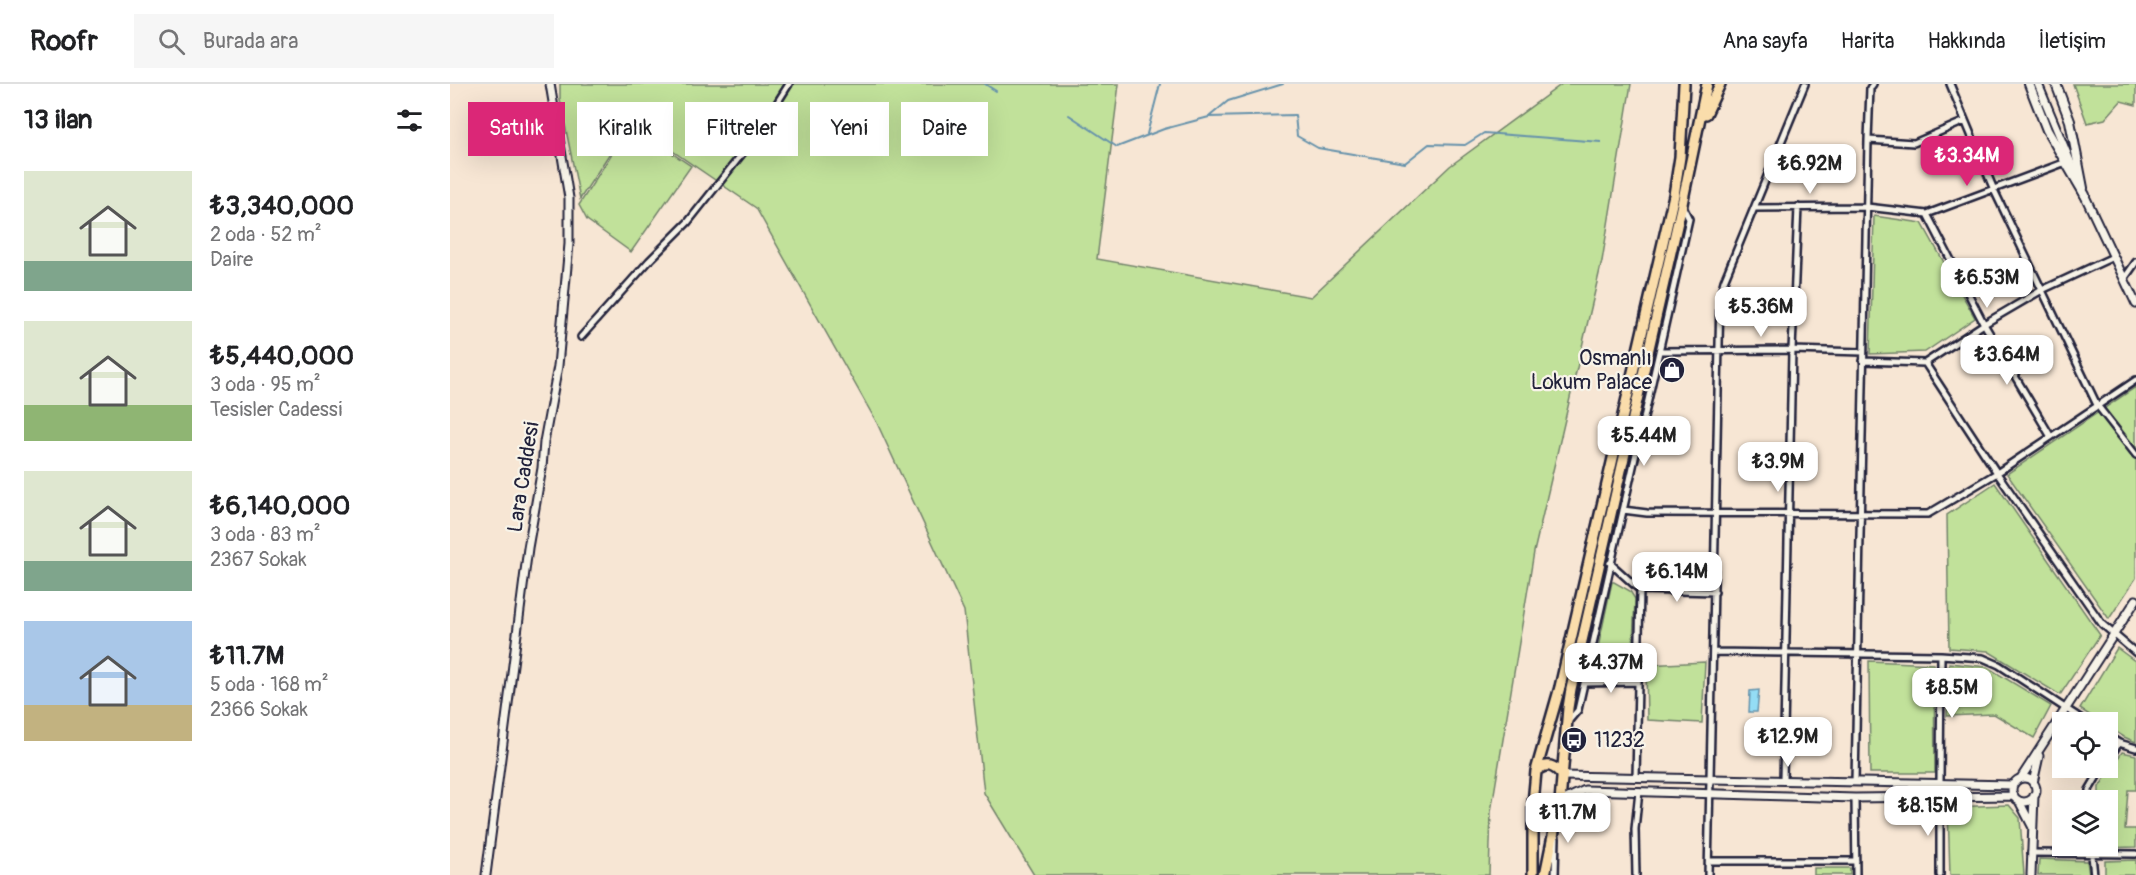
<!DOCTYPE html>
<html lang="tr">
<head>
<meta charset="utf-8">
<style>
  body { margin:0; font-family:Pangolin,sans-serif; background:#f6f6f6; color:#202124; height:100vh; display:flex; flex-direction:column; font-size:22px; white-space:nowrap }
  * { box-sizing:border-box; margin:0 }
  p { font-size:20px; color:#757577 }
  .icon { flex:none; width:33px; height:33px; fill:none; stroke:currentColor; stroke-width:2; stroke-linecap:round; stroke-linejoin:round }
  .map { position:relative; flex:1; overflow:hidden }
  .panel { display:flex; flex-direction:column; background:#fff; width:450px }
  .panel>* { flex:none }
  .banner { position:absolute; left:18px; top:18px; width:570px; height:54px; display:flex; gap:12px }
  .fabs { position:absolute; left:1602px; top:628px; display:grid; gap:12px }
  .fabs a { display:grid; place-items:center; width:66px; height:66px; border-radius:0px; background:#fff; box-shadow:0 6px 24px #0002; font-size:30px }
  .price { position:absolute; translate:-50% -51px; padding:0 14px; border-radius:12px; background:#fff; color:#222; font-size:20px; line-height:39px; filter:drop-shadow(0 2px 3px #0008) }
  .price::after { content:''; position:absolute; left:50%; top:36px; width:18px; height:14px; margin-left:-9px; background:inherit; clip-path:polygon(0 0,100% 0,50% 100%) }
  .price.active { background:#db2777; color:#fff }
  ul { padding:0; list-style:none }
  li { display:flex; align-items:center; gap:18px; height:150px; padding:0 24px }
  li span { display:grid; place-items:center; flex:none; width:168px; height:120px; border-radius:0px; color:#555 }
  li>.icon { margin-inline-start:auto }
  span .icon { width:72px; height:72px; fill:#fffc; stroke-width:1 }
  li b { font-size:26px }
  h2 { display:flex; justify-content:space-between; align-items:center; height:72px; padding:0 24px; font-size:26px }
  .pill { padding:0 21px; border-radius:0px; background:#fff; box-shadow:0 6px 24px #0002; font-size:21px; line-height:54px }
  .pill.active { background:#db2777; color:#fff }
  header { display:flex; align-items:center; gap:36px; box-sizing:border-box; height:84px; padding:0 30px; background:#fff; border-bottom:2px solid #e0e0e0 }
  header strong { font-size:28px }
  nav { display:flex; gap:33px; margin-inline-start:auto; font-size:21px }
  .search { width:420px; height:54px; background:#f6f6f6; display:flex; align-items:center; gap:15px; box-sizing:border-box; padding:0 21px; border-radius:0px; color:#757577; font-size:22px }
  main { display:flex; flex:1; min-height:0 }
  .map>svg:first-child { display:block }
  .green { fill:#c1e19a; stroke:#72826a; stroke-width:1.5 }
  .water { fill:#94ddf5; stroke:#6692ab; stroke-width:1.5 }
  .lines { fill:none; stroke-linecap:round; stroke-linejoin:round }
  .stream { stroke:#6692ab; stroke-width:2 }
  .minor-casing { stroke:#22223b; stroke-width:10 }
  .tertiary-casing { stroke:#22223b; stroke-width:11 }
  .secondary-casing { stroke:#22223b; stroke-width:12 }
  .primary-casing { stroke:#22223b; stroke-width:14 }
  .minor { stroke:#f7f3e8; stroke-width:5 }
  .tertiary { stroke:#f7f3e8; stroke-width:7 }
  .secondary { stroke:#f7f3e8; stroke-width:8 }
  .primary { stroke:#faddab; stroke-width:9 }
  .labels { text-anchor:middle; stroke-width:4.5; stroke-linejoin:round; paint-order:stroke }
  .poi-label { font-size:21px; fill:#22223b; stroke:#f7f3e8; text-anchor:end }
  .street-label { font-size:21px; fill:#22223b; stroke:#f7f3e8 }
</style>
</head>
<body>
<header>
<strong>Roofr</strong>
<div class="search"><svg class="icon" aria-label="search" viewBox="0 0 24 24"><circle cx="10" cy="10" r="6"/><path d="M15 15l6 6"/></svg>Burada ara</div>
<nav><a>Ana sayfa</a><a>Harita</a><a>Hakkında</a><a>İletişim</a></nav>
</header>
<main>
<section class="panel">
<h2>13 ilan<svg class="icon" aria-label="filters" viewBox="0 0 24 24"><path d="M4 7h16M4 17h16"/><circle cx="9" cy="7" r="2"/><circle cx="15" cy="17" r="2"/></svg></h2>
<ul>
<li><span style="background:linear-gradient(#dfe7d0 75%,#7fa58c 0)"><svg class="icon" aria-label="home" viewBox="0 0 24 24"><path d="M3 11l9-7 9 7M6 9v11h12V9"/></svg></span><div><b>₺3,340,000</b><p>2 oda · 52 m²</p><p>Daire</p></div></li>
<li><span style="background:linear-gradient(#dfe7d0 70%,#8fb573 0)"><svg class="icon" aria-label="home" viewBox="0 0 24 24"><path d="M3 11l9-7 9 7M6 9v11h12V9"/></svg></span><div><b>₺5,440,000</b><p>3 oda · 95 m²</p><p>Tesisler Cadessi</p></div></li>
<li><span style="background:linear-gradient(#dfe7d0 75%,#7fa58c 0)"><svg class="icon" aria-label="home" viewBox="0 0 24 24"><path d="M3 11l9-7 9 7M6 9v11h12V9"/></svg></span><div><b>₺6,140,000</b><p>3 oda · 83 m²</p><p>2367 Sokak</p></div></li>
<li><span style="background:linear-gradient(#a9c7e8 70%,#c2b280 0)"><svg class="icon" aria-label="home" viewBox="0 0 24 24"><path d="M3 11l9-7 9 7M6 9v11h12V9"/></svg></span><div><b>₺11.7M</b><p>5 oda · 168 m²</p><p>2366 Sokak</p></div></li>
</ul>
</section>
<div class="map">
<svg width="1686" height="791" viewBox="0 0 1686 791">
  <rect width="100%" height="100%" fill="#f7e6d4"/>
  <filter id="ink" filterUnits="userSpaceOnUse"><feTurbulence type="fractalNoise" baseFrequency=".0167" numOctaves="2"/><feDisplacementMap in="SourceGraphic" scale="12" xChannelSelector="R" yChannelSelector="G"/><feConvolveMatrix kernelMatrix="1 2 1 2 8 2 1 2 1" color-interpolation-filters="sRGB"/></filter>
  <g filter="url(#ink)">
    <path class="green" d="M110,0H669L647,175L861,213L1000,82L1112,0H1181L1152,177L1084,468L1041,728L1039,791H584L534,709L514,527L427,339L306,124L180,38L130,115L110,16Z
      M1623,0H1686V21L1671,17L1655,35L1637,39Z
      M180,41L241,82L181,168L137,136L129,121Z
      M1424,132L1472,139L1525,234L1475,268L1420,270Z
      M1686,303V494L1659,535L1557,390Z
      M1545,399L1650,551L1610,611L1538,567L1499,564L1497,431Z
      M1162,498H1164L1180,507L1185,515L1182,581L1145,578Z
      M1667,564L1686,578V658L1674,653L1658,643V639H1652L1630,625Z
      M1419,577L1484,580L1485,689H1420Z
      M1255,578L1252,639L1197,636L1196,581Z
      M1499,579L1537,583L1601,622L1584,654L1544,630L1497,632Z
      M1672,668L1686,671V706H1678L1675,745H1686V763L1650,764V762H1658V717H1649V703Z
      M1559,721L1570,734L1574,791H1500L1498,723Z
      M1589,775L1637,777L1639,791H1588Z
      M1686,776V791H1655V777Z
      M1364,784H1400V791H1364Z"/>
    <path class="water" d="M1309,606L1307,628H1299L1300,607Z"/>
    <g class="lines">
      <path class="stream" d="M535,0L546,7
        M619,31L667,63L714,45L759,33L845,31L847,52L868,64L955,79L979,60L1015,61L1034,49L1151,58
        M760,32L778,17L833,0
        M697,50L710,0"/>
      <g class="minor-casing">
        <path id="minor" d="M1500,0L1544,106L1647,321L1686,371
          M1418,56L1464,59L1515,37
          M1304,124L1417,123L1477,130L1616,78
          M1477,130L1534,240L1601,353
          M1674,195L1686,178
          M131,253L199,177L238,138L307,51L339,0
          M1210,267L1342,266L1413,268
          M1413,277L1475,279L1534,240L1592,206L1663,173
          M1475,279L1547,389L1652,540L1686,569
          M1173,426L1197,429L1478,430L1547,389L1686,296
          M1160,479L1190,506L1186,694
          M1190,506L1265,508
          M1264,568L1491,571L1533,574L1549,581L1638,639
          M1134,599L1188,598
          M1117,639L1128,626L1239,135L1233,123
          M1658,652L1669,659L1686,664
          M1658,676L1669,659
          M1333,696L1342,266L1348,123
          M1405,698L1418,56L1420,4L1423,0
          M1490,699L1491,571
          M1405,714L1406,791
          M1490,714V791
          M1639,717V706L1652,684
          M1641,762L1644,791
          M1581,769L1686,770
          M1259,777H1406
          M1105,791L1106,754
          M1186,791L1185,745L1189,707
          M1258,791L1270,212L1274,197L1355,0"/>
      </g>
      <g class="tertiary-casing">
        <path id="tertiary" d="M1588,0L1625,89
          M1633,108L1686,220
          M1113,692L1563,701
          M1571,694L1686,516
          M1562 706a12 12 0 1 1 24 0a12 12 0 1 1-24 0Z
          M1583,699L1589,672
          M1569,717L1582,742
          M1110,718L1135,706L1405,714L1564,712
          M36,791L78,464L92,384L94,358L108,282L119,160V114L100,0
          M1581,791L1584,711"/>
      </g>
      <g class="secondary-casing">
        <path id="secondary" d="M1579,0L1597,46L1635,111
          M1606,0L1620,37L1633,104"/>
      </g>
      <g class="primary-casing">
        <path id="primary" d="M1256,30L1270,0
          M1086,687C1097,678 1104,681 1113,692
          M1084,714L1089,720L1096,723L1110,718
          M1083,791V720L1086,687L1110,603L1224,111L1230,73L1234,0
          M1095,791L1110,718L1118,624L1121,605L1232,120L1257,0"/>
      </g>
      <use href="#minor" class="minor"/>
      <use href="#tertiary" class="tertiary"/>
      <use href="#secondary" class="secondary"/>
      <use href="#primary" class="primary"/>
    </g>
  </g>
  <defs>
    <g id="shop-disc" transform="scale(1.35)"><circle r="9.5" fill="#22223b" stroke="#f7f3e8"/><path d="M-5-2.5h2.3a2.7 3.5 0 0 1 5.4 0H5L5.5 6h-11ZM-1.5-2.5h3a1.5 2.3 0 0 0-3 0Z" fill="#fff"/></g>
    <g id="bus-disc" transform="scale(1.35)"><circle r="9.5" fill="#22223b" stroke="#f7f3e8"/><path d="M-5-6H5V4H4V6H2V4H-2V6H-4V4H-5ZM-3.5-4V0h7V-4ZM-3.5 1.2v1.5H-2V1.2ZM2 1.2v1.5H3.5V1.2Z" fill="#fff"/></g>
  </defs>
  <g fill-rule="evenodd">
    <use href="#shop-disc" x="1222" y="286"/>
    <use href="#bus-disc" x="1124" y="656"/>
  </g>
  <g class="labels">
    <g class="poi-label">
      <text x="1202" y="281">Osmanlı<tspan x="1202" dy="24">Lokum Palace</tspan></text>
      <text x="1144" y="663" text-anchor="start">11232</text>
    </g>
    <g class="street-label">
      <text transform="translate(73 393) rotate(-81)" y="7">Lara Caddesi</text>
    </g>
  </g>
</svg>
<div class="fabs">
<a><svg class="icon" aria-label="locate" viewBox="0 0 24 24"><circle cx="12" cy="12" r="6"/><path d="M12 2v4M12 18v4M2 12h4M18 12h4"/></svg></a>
<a><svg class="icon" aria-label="layers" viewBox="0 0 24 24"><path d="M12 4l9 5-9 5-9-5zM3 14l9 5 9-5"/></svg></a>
</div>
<b class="price active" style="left:1517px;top:103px">₺3.34M</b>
<b class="price" style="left:1360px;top:111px">₺6.92M</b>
<b class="price" style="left:1537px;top:225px">₺6.53M</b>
<b class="price" style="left:1311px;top:254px">₺5.36M</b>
<b class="price" style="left:1557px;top:302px">₺3.64M</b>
<b class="price" style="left:1194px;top:383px">₺5.44M</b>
<b class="price" style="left:1328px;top:409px">₺3.9M</b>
<b class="price" style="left:1227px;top:519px">₺6.14M</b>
<b class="price" style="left:1161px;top:610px">₺4.37M</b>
<b class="price" style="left:1502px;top:635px">₺8.5M</b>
<b class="price" style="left:1338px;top:684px">₺12.9M</b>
<b class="price" style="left:1478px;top:753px">₺8.15M</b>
<b class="price" style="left:1118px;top:760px">₺11.7M</b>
<div class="banner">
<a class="pill active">Satılık</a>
<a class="pill">Kiralık</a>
<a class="pill">Filtreler</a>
<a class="pill">Yeni</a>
<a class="pill">Daire</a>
</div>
</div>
</main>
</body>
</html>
